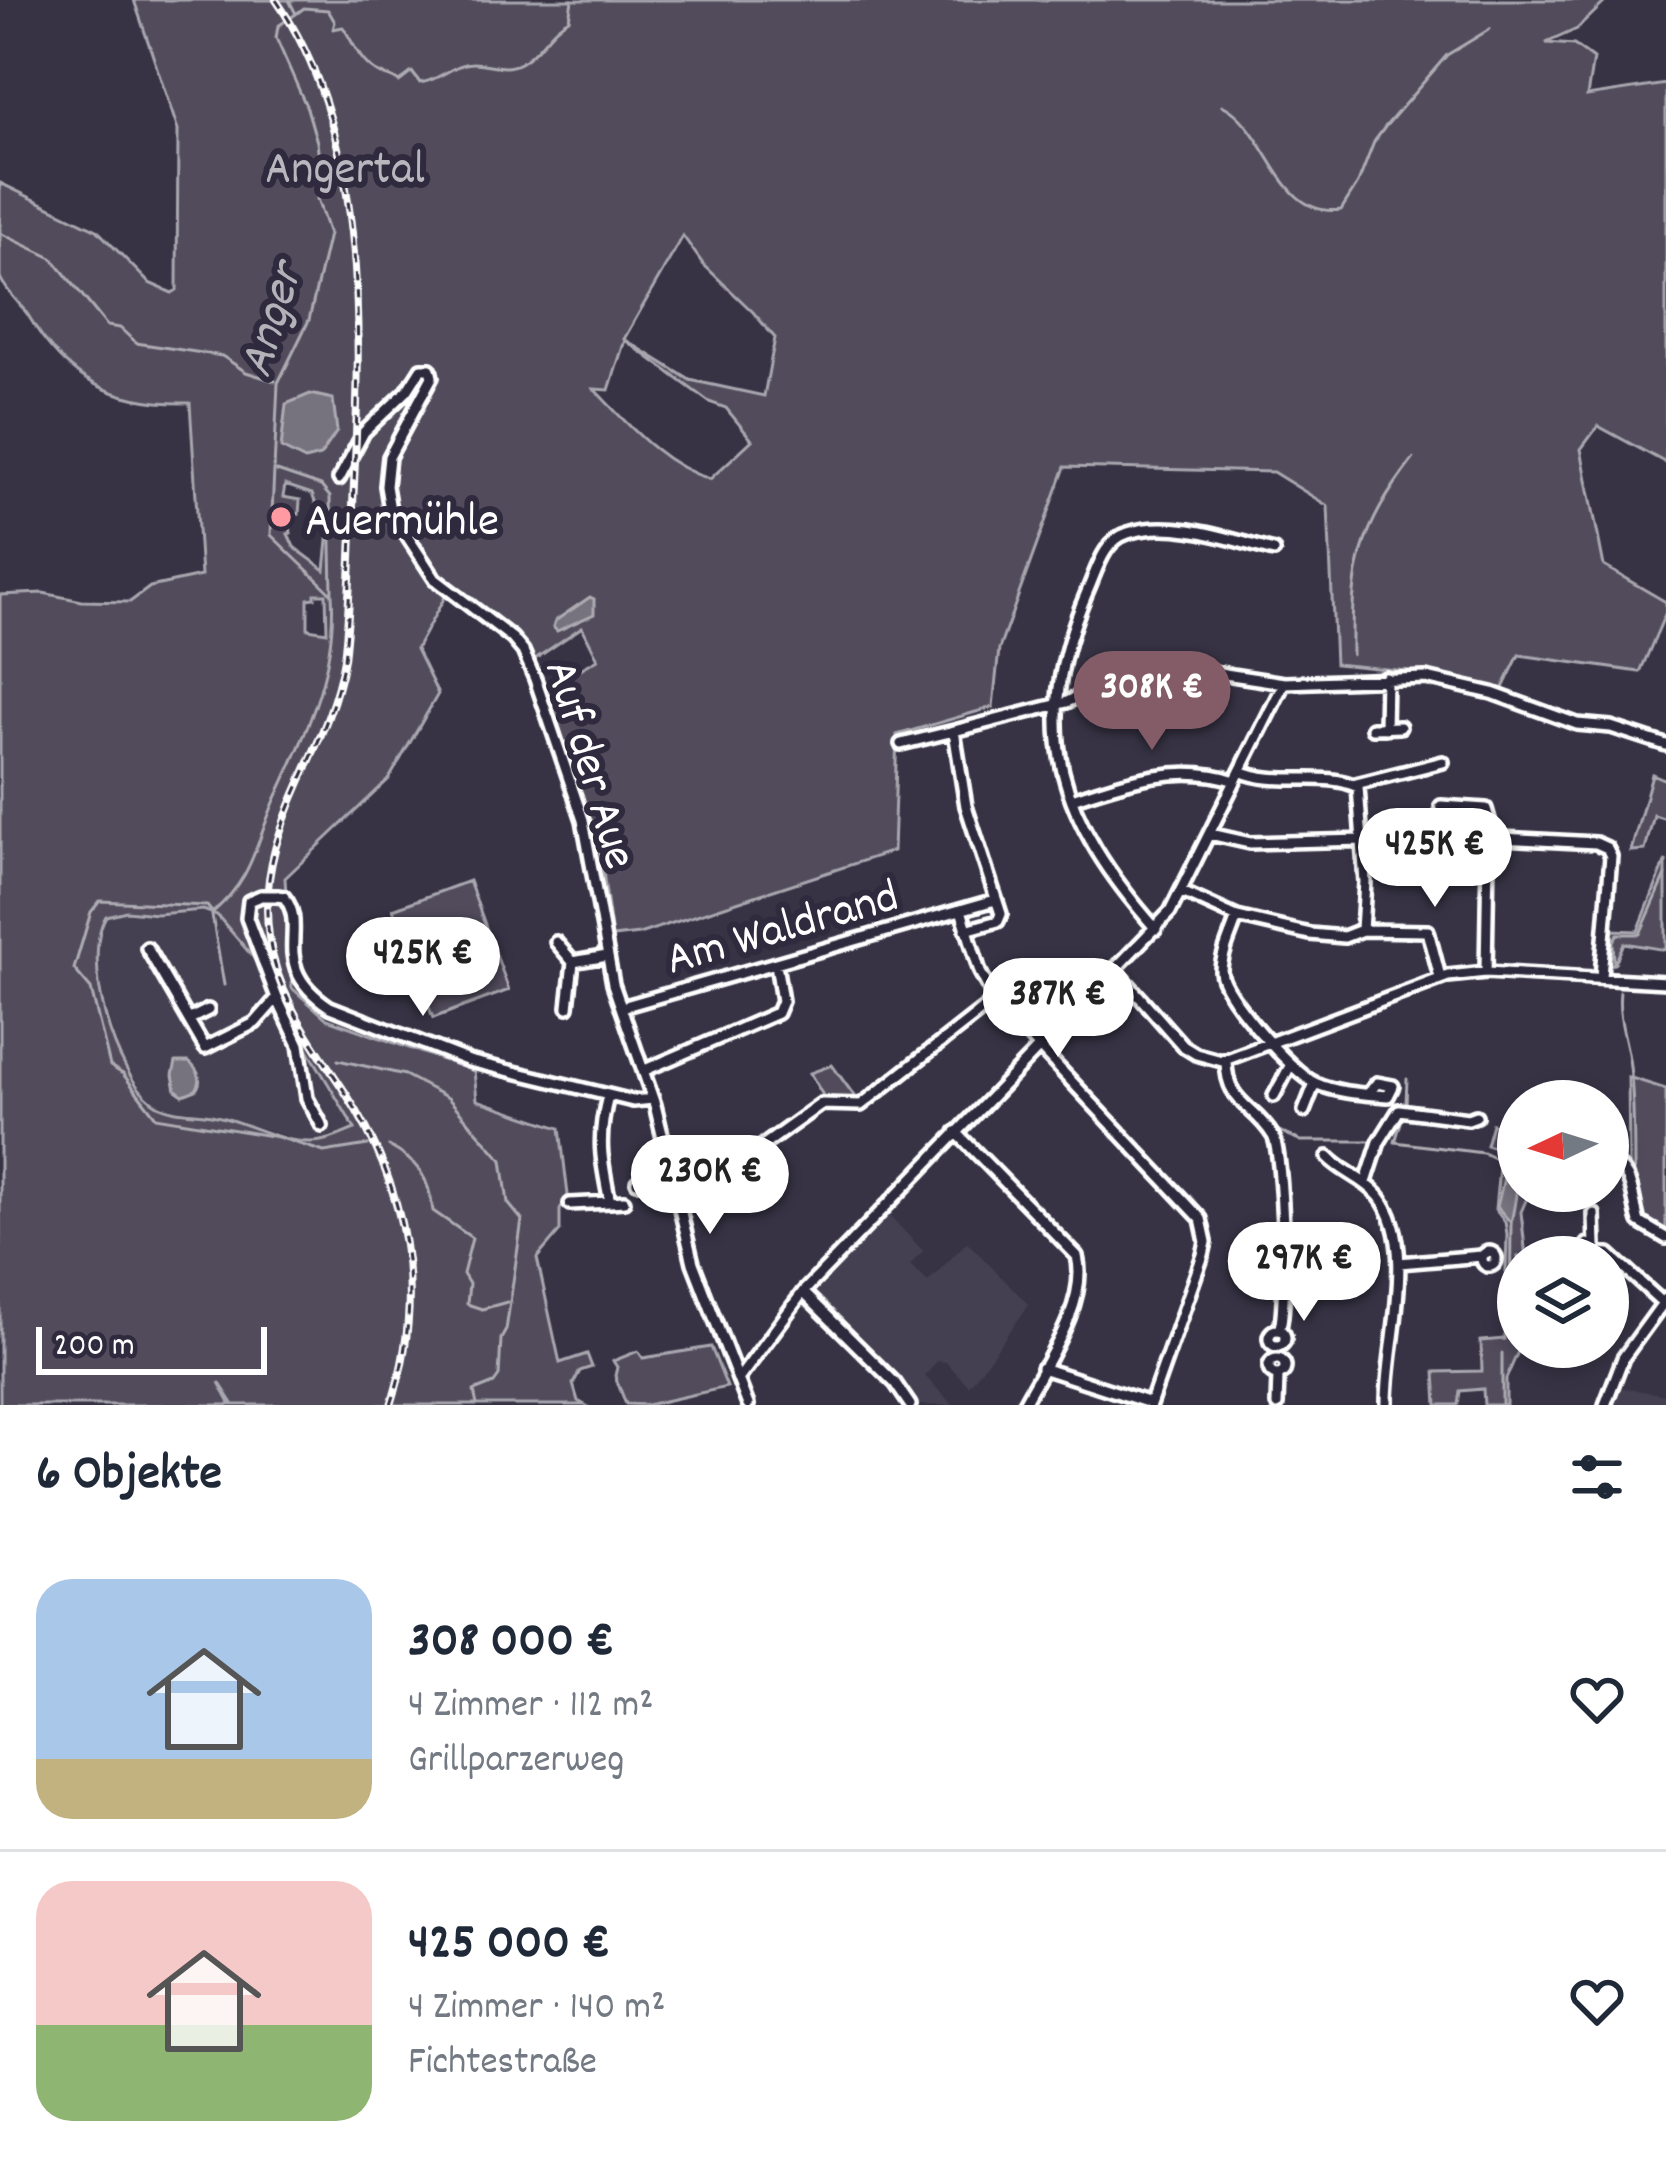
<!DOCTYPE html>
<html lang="de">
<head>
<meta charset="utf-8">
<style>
  body { margin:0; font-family:Dekko,sans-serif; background:#f6f6f7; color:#1f2937; height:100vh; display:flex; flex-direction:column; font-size:45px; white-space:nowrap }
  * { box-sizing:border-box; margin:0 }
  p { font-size:39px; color:#747a83 }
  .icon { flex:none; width:66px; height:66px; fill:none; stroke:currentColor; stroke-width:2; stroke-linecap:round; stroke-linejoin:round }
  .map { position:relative; height:1405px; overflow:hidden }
  .drawer { display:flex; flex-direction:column; background:#fff; flex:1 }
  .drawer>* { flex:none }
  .needle { width:78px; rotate:266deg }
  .controls { position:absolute; left:1497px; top:1080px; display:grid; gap:24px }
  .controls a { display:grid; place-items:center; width:132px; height:132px; border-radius:50%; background:#fff; box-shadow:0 6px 18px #0003; font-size:60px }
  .scale { position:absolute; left:36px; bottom:30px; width:231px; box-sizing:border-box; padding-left:12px; border:6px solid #fff; border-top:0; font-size:33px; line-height:42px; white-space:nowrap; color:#fff; -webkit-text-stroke:9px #2f2a3d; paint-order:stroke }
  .price { position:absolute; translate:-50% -102px; padding:0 27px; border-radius:42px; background:#fff; color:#222; font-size:39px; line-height:78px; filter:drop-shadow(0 3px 6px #0008) }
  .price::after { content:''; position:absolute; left:50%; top:72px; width:36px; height:27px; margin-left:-18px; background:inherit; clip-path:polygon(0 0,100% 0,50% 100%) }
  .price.current { background:#845c67; color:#fff }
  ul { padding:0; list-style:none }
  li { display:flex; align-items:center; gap:36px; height:300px; padding:0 36px }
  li+li { border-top:3px solid #e0e1e3 }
  li span { display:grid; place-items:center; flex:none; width:336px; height:240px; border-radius:36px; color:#555 }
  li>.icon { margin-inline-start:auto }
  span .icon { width:144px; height:144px; fill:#fffc; stroke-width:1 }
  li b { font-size:51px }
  h2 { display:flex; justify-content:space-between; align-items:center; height:144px; padding:0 36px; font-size:51px }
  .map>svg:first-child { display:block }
  .built { fill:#444051 }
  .green { fill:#514c5c; stroke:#a8a6ae; stroke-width:3; fill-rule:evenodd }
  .water { fill:#76737f; stroke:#adabb2; stroke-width:3 }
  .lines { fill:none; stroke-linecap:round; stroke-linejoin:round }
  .stream { stroke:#adabb2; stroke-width:3 }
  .minor-casing { stroke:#fff; stroke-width:18 }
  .minor { stroke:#2f2a3d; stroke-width:9 }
  .rail-casing { stroke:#fff; stroke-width:8 }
  .rail { stroke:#2f2a3d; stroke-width:3; stroke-dasharray:9; stroke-linecap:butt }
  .minor-bridge-casing { stroke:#fff; stroke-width:18; stroke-linecap:butt }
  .minor-bridge { stroke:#2f2a3d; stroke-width:9 }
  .poi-dot { fill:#ff9aa2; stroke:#2f2a3d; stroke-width:4.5 }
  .labels { text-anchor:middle; stroke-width:12; stroke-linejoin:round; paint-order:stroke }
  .park-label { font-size:48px; fill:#b9b7be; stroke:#2f2a3d }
  .poi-label { font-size:48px; fill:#fff; stroke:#2f2a3d; text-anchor:start }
  .street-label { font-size:48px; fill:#fff; stroke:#2f2a3d }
  .water-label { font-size:51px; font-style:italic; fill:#b4b2b9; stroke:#2f2a3d }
</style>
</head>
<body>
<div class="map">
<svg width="1666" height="1405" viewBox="0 0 1666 1405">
  <rect width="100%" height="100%" fill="#373345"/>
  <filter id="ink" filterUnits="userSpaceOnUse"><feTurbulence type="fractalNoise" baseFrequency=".00833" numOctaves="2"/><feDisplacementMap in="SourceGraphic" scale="24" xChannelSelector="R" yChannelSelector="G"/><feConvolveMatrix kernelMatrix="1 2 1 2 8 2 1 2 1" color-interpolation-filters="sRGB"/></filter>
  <g filter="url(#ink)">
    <path class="built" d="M203,910L217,915L253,957L327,1086L355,1128L330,1140L305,1142L232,1119L163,1108L150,1101L118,1053L97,973V930L106,915L126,911L157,914Z
      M886,1212L923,1251L910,1265L928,1282L967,1242L1029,1305L969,1386L946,1362L937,1361L925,1376L953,1405H913L904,1385L809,1293Z
      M1617,1387L1666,1395V1405H1613Z"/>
    <path class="green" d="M134,0H1607L1577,29L1546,43L1574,45L1593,59L1587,96L1666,84V463L1598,426L1581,449L1604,566L1666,602V612L1640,672L1519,655L1501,692L1427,673L1335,664L1328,506L1273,472L1065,467L999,649L993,707L897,735L893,851L639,934L612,937L596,821H588L551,699L570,675L598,659L582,627L535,659C511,618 471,599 431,578L446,595L416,649L438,694L389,779L285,878L292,988L327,1019L474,1071L477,1100L560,1128L568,1195L560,1210V1231L537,1258L560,1363L587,1354L592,1367L580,1371L573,1384L578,1401L585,1405H234L219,1382L231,1405H0V595L43,593L82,601L130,602L150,587L201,576L190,403C114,405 66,380 28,315C20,303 4,289 0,277C0,262 0,202 0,183L97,230L149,283L172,293L177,290L178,130ZM683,236L703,264L753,312L775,338L764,396L690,380L624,339ZM625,340L709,402L726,408L752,440L710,479C662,465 628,424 594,389L609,390ZM285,485L312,494L318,510L331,511L325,570L294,547L288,534L291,533L288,513L299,514L300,500L283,497ZM315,594H326L327,632L308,629V599L315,598ZM203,910L217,915L253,957L355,1129C340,1135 327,1142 310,1142C278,1142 243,1120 211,1115C193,1112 171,1113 156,1104C113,1077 81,958 106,916L126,911L157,914Z
      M1652,774L1666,780V819L1654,815L1645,850L1631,851Z
      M1666,860V950L1624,943L1615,963L1608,966L1613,930L1638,931Z
      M469,881L509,990L433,1018L393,909Z
      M832,1065L858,1101L825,1099L810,1073Z
      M1628,1077L1666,1089V1231L1641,1219L1629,1162Z
      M1492,1124L1518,1132L1517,1155L1486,1145Z
      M1500,1157L1518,1166V1191H1530L1521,1212L1526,1257H1518L1520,1347L1506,1379V1405H1484L1483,1389L1460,1391L1458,1405H1437L1435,1372L1482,1371L1481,1341L1504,1339L1507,1234L1505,1222L1495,1209Z
      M711,1347L727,1387L647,1405L626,1404L615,1376L617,1367L613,1361L638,1351L643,1358Z"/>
    <path class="water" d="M310,394L333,399L337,431L320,456L305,460L281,448L286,404Z
      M590,597L594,599V614L557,631L553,627L555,621Z
      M176,1062H189C198,1070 204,1079 196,1090L183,1095L176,1090L173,1075Z
      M1509,1175L1517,1179C1518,1188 1513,1213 1511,1223L1497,1207L1504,1178Z"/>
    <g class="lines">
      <path class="stream" d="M296,14L304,8L328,10L335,22L333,29L343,27C354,43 360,65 381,74C387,76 393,77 399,82L412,72L420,83C439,81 454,63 473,63C490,63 504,72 520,63C541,51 549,29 569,19L572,0
        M1222,105C1270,128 1277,219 1341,210L1358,183L1374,142L1385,127L1447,55L1490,29
        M0,233L52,258L107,326L120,328L136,343L222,356L246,372L275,381
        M277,471L321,486L330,497L332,594
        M1352,655C1351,568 1359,529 1414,458
        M211,911L207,906L100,901L91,912L74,969L91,989L110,1066L123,1074L156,1117L278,1137L324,1152L368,1145
        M212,913C254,877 254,847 275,800C306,733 337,670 332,594L271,535L278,383L309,320L329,234L317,199L321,177L317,142L307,108L276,38L278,26L296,14L289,0
        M212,915L224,985
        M1614,964L1613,941L1618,934H1640L1666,875
        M1620,992C1617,1019 1627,1039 1630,1066C1634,1104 1634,1141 1634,1180
        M338,1060L405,1075L448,1098L502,1160L508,1203L522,1220L506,1330L501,1339L499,1376L494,1383L474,1391L477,1405
        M1231,1072L1238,1091
        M1406,1104L1407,1079
        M1403,1116L1395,1142L1483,1153L1513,1167
        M1273,1128L1301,1141H1373
        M389,1146C419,1163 429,1177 433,1211L472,1238L463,1274L469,1284L467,1304L482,1309L507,1302
        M1510,1337L1511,1223
        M1502,1353V1405"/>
      <g class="minor-casing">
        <path id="minor" d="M430,369L432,377L389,457L386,486L390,510L435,579L512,638L523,651L535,679L583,820L613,984L655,1105L693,1263L748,1405
          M339,479L364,432L407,391L421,369H430
          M1372,728L1400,727
          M1385,728L1386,678
          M901,744L954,731
          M1240,771C1279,788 1324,770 1358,787L1365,882L1362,930
          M1356,784L1443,762
          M1072,799C1123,782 1180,762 1235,781
          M1441,806L1486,809L1495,840
          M1210,834L1250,843L1363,840
          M1363,837L1401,835
          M1182,892L1237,917L1310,934L1344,937L1362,930L1428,931L1440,977
          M277,896L284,897C310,929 266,965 330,1007L469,1061L633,1101L653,1099
          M961,910L980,972L995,1000L1201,1219L1206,1242L1203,1255L1150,1405
          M1237,917C1232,933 1221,954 1221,971C1221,994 1293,1073 1315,1083C1337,1093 1364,1094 1388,1096L1393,1086L1377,1083L1368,1094
          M1156,929C1060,820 1027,731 1087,592C1097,570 1103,541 1128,533C1173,518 1231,540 1274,551
          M966,930L998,921L1001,914L966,806L954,731L1067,702L1128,672L1166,665L1284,683L1426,678L1492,693L1577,724L1611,727L1666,745
          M556,942L573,962L607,956
          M147,948L205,1048L255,1023L277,998L247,918L249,901L261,896
          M1116,970L1183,1046L1196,1054L1222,1061L1448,976L1486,972L1666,982
          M1486,972L1488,853L1492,843L1501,838L1596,843L1607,848L1611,856L1601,976
          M277,998L299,1045L307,1098L322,1126
          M568,1007L573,962
          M622,1007L995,900
          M190,1019L208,1010
          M1226,1060C1226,1105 1254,1104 1273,1136C1283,1153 1288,1311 1279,1330
          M645,1070L777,1013L782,1001L776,964
          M608,1096C597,1138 601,1159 610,1202L624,1201
          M1274,1096L1290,1066
          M1304,1111L1315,1083
          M956,1132L1077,1256C1089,1303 1045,1363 1023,1405
          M1328,1157C1343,1173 1364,1178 1379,1196C1419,1247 1386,1344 1387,1405
          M1608,1159C1635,1172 1631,1195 1639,1222L1666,1238
          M637,1182L672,1175
          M1366,1182L1379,1142L1399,1110L1468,1119L1476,1116
          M570,1204L610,1202
          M679,1206L821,1104L861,1105L995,1000
          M1594,1214L1595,1246
          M1482 1259a7 7 0 1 1 14 0a7 7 0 1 1-14 0Z
          M1597,1253L1609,1254L1663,1303
          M1587,1257L1583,1250L1588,1244L1595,1246L1597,1253
          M1399,1263L1482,1256
          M803,1292L895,1383L910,1405
          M1269 1338a8 8 0 1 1 16 0a8 8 0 1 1-16 0Z
          M1269 1367a8 8 0 1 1 16 0a8 8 0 1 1-16 0Z
          M1042,1368L1150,1403
          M740,1377L803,1292L1170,912L1284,683
          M1277,1405L1278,1376
          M1605,1405L1623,1358L1666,1299"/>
      </g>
      <use href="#minor" class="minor"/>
      <g class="rail-casing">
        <path id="rail" d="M276,0C368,133 361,330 354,484C351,542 351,601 344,659C327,760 254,828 269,937C277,997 313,1043 345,1092C407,1187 427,1295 391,1405"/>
      </g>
      <use href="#rail" class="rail"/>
      <g class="minor-bridge-casing">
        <path id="minor-bridge" d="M261,896H277"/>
      </g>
      <use href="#minor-bridge" class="minor-bridge"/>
    </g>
  </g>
  <circle class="poi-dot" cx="281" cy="517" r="12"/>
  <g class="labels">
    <g class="park-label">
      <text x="345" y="182">Angertal</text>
    </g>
    <g class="poi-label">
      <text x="305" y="534">Auermühle</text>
    </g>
    <g class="street-label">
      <text transform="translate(594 763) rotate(73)" y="17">Auf der Aue</text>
      <text transform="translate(781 924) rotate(-16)" y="17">Am Waldrand</text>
    </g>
    <g class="water-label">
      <text transform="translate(267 319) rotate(-73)" y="18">Anger</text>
    </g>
  </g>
</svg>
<div class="controls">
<a><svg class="needle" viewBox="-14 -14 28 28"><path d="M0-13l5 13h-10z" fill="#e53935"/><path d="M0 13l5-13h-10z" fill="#747a83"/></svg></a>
<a><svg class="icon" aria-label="layers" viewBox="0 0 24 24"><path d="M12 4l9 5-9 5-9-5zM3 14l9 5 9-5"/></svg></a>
</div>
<div class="scale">200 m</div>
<b class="price current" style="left:1152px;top:753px">308K €</b>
<b class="price" style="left:1435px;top:910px">425K €</b>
<b class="price" style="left:423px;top:1019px">425K €</b>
<b class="price" style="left:1058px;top:1060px">387K €</b>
<b class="price" style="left:710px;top:1237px">230K €</b>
<b class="price" style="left:1304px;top:1324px">297K €</b>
</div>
<section class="drawer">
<h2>6 Objekte<svg class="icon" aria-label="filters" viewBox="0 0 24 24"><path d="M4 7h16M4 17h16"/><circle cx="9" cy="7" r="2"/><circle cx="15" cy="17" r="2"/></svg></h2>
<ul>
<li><span style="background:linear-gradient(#a9c7e8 75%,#c2b280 0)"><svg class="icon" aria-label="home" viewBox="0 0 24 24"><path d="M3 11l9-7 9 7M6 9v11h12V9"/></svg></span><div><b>308 000 €</b><p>4 Zimmer · 112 m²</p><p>Grillparzerweg</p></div><svg class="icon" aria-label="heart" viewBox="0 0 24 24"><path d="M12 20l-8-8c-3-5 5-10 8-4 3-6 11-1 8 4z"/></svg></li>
<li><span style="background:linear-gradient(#f6c9c9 60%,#8fb573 0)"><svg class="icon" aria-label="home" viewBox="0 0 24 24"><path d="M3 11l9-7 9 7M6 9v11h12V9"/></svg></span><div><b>425 000 €</b><p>4 Zimmer · 140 m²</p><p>Fichtestraße</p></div><svg class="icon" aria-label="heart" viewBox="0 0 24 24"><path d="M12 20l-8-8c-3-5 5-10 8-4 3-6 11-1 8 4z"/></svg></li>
</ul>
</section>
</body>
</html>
